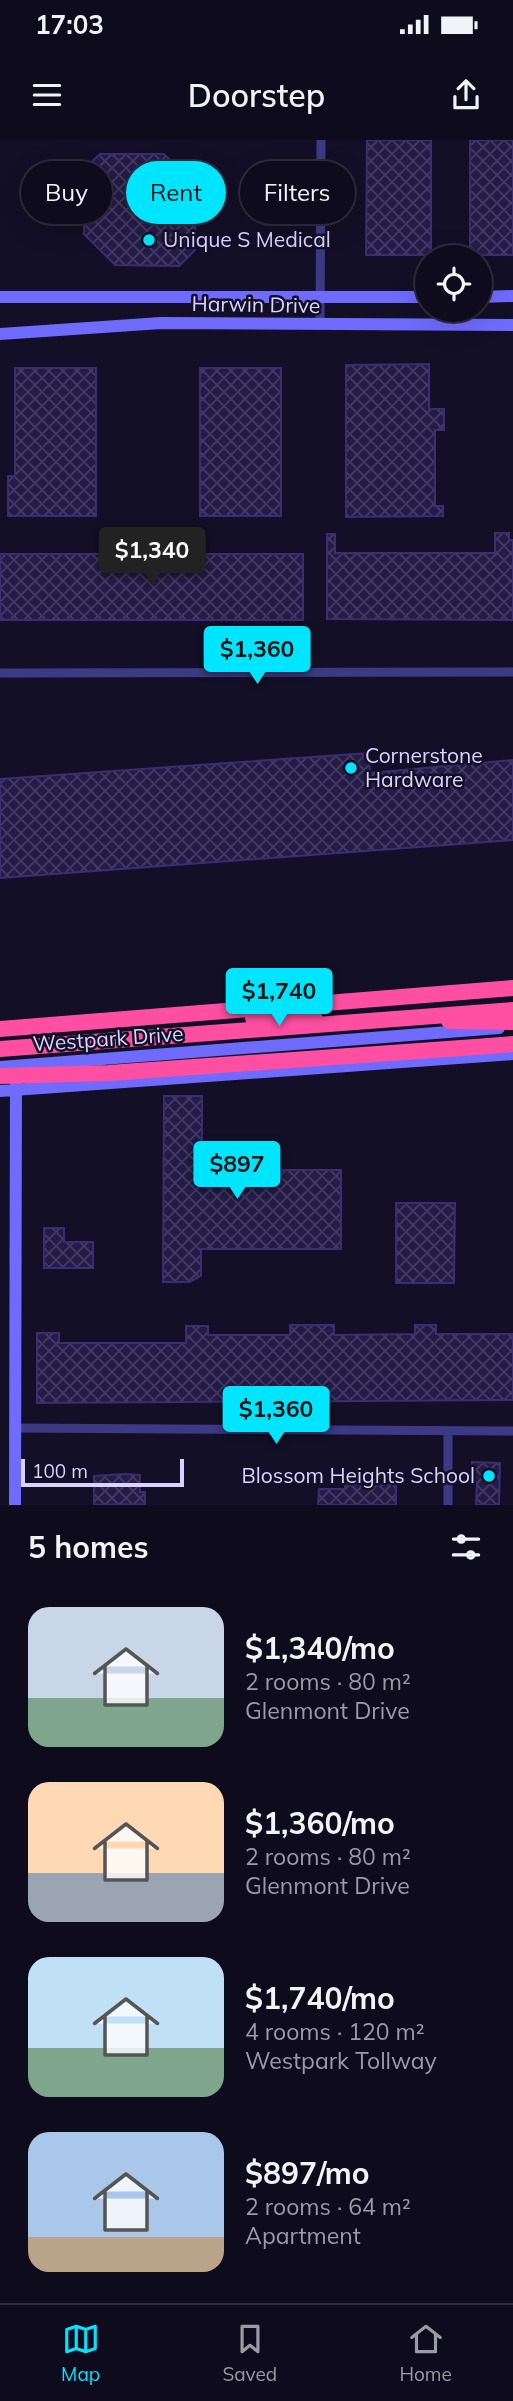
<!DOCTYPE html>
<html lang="en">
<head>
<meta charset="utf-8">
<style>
  body { margin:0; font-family:Mulish,sans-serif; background:#171425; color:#f1f3f6; height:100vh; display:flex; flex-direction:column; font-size:26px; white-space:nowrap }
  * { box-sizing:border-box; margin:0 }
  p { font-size:23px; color:#9b9ba3 }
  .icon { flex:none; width:38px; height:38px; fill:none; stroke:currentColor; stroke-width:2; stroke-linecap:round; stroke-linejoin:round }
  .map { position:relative; height:1365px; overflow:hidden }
  .drawer { display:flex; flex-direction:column; background:#0e0b1c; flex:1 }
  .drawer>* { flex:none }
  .banner { position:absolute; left:21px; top:21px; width:472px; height:63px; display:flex; gap:14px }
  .controls { position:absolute; left:415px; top:105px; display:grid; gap:14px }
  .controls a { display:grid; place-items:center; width:77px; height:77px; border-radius:50%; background:#0e0b1c; box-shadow:0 7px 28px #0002,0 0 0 2px #2e2b3b; font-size:35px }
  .scale { position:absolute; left:21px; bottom:18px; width:163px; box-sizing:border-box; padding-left:7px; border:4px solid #d9d4ff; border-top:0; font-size:19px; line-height:24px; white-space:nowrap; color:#d9d4ff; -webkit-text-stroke:5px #130f26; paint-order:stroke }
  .price { position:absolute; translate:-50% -60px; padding:0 16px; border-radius:7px; background:#00e5ff; color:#111; font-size:23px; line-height:46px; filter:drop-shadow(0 2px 4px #0008) }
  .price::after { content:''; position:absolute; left:50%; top:42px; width:21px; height:16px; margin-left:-10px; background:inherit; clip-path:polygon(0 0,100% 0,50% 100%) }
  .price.current { background:#222; color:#fff }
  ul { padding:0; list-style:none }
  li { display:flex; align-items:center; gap:21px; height:175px; padding:0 28px }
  li span { display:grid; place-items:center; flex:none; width:196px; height:140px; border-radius:21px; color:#555 }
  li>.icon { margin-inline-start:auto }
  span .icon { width:84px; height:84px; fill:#fffc; stroke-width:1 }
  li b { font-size:30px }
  h2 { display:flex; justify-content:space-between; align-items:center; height:84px; padding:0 28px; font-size:30px }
  .chip { padding:0 24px; border-radius:32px; background:#0e0b1c; box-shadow:0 7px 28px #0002,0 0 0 2px #2e2b3b; font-size:24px; line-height:63px }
  .chip.current { background:#00e5ff; color:#111 }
  .status { display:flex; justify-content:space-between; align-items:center; height:49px; padding:0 35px; background:#0e0b1c; direction:ltr }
  .status svg { height:19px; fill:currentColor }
  header { display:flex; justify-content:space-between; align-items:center; height:91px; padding:0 28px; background:#0e0b1c; font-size:32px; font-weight:600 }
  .dock { display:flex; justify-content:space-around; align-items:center; height:98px; border-top:2px solid #2e2b3b; background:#0e0b1c; font-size:19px; color:#9b9ba3 }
  .dock a { display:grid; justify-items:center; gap:4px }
  .dock .current { color:#00e5ff }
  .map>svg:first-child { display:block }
  .building { fill:url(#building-cross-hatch); stroke:#3b2d73; stroke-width:2 }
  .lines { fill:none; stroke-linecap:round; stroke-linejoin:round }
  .street { stroke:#3d3a85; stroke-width:9 }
  .secondary { stroke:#6f6bff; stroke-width:12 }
  .highway { stroke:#ff4fa3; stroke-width:16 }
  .highway-bridge { stroke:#ff4fa3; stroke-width:16 }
  .poi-dot { fill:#00e5ff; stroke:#130f26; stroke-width:2.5 }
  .labels { text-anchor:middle; stroke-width:5; stroke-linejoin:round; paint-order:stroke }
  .poi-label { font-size:21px; fill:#d9d4ff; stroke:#130f26; text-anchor:start }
  .street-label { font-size:21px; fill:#d9d4ff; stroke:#130f26 }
</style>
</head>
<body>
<div class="status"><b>17:03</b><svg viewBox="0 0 49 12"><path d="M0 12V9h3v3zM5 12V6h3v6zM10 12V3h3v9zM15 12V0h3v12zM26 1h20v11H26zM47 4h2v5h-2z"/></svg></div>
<header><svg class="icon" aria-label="menu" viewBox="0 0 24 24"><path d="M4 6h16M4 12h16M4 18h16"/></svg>Doorstep<svg class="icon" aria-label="share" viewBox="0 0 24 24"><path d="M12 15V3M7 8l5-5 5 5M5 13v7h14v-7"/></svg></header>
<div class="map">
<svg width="513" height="1365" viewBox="0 0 513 1365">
  <defs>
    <pattern id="building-cross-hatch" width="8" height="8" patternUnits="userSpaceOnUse" patternTransform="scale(1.75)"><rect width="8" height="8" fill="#241b47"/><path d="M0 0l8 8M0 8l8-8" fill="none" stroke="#433b63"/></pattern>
  </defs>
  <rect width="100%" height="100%" fill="#130f26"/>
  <path class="building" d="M367,0H431V115H366Z
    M470,0H513V115H470Z
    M100,14H164L196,46L195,110L179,126L115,125L84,94V29Z
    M429,224V269H444V290H435V366H443V376L346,377V225Z
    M15,228H96V376H8V336H15Z
    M200,228H281V376H200Z
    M495,393H509V400H513V480L327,479V394H335V413H495Z
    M0,414H303V480H0Z
    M369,613L370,633L513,620V700L0,738V639Z
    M164,956H202V1030H341V1109H201V1136L189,1142H163Z
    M396,1063H455L454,1143H396Z
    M44,1088H64V1102H93V1128H44Z
    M290,1185H334V1195L415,1194V1185H436V1194H513V1260L37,1263V1193H59V1203H186V1186H208V1195H290Z
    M472,1322L500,1323L499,1365H476L477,1342H472Z
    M125,1334L140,1335V1352H145V1364L94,1365V1336Z
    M345,1336H355V1345H396V1365H318L319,1349H345Z"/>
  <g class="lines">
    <path class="street" d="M320,185L321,0
      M0,533L513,532
      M15,1288L513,1291
      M448,1291V1365"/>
    <path class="secondary" d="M0,157H427
      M480,157L513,156
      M0,194L161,183L513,185
      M0,927L499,888
      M0,951L513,914
      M15,1365L16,942"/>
    <path class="highway" d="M253,878L315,879
      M449,881L513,882
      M0,889L513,848
      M489,906L513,904"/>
    <path class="highway-bridge" d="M0,909L513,870
      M0,936L109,933L489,906"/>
  </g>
  <g class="poi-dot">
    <circle cx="149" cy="100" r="7"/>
    <circle cx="351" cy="628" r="7"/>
    <circle cx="489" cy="1336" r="7"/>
  </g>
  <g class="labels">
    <g class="poi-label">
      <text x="163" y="107">Unique S Medical</text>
      <text x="365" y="623">Cornerstone<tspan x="365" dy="24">Hardware</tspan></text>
      <text x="475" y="1343" text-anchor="end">Blossom Heights School</text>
    </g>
    <g class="street-label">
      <text transform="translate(256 165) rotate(1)" y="7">Harwin Drive</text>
      <text transform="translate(108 899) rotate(-4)" y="7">Westpark Drive</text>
    </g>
  </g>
</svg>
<div class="controls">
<a><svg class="icon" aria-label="locate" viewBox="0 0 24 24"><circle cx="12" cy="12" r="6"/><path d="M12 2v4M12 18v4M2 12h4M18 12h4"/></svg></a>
</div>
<div class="scale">100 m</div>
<b class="price current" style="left:152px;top:447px">$1,340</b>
<b class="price" style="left:257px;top:546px">$1,360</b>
<b class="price" style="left:279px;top:888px">$1,740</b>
<b class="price" style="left:237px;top:1061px">$897</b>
<b class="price" style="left:276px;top:1306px">$1,360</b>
<div class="banner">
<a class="chip">Buy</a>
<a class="chip current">Rent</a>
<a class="chip">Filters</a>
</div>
</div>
<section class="drawer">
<h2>5 homes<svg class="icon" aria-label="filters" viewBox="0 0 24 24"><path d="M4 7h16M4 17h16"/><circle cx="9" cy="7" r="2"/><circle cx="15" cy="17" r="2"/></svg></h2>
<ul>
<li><span style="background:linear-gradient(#c9d6e8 65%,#7fa58c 0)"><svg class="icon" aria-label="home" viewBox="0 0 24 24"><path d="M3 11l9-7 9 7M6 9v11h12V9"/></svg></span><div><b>$1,340/mo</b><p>2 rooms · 80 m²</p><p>Glenmont Drive</p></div></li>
<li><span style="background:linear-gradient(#ffd9b3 65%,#9aa5b1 0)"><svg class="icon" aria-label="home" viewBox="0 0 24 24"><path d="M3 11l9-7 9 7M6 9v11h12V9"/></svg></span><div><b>$1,360/mo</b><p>2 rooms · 80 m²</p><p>Glenmont Drive</p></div></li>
<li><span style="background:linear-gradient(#bfe0f5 65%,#7fa58c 0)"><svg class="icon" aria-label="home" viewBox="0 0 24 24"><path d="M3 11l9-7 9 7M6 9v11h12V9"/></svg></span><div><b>$1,740/mo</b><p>4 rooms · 120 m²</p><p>Westpark Tollway</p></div></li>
<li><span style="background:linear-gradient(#a9c7e8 75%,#b9a48a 0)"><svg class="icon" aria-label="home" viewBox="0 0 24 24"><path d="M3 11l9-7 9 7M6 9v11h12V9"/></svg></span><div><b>$897/mo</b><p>2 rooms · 64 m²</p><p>Apartment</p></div></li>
</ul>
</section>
<nav class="dock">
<a class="current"><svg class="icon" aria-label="map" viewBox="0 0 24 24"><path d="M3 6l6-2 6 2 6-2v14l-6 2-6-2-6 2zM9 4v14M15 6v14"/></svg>Map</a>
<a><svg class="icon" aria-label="saved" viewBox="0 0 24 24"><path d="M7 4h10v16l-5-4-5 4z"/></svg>Saved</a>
<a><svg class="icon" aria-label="home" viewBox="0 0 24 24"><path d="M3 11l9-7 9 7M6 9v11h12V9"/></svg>Home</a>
</nav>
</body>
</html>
